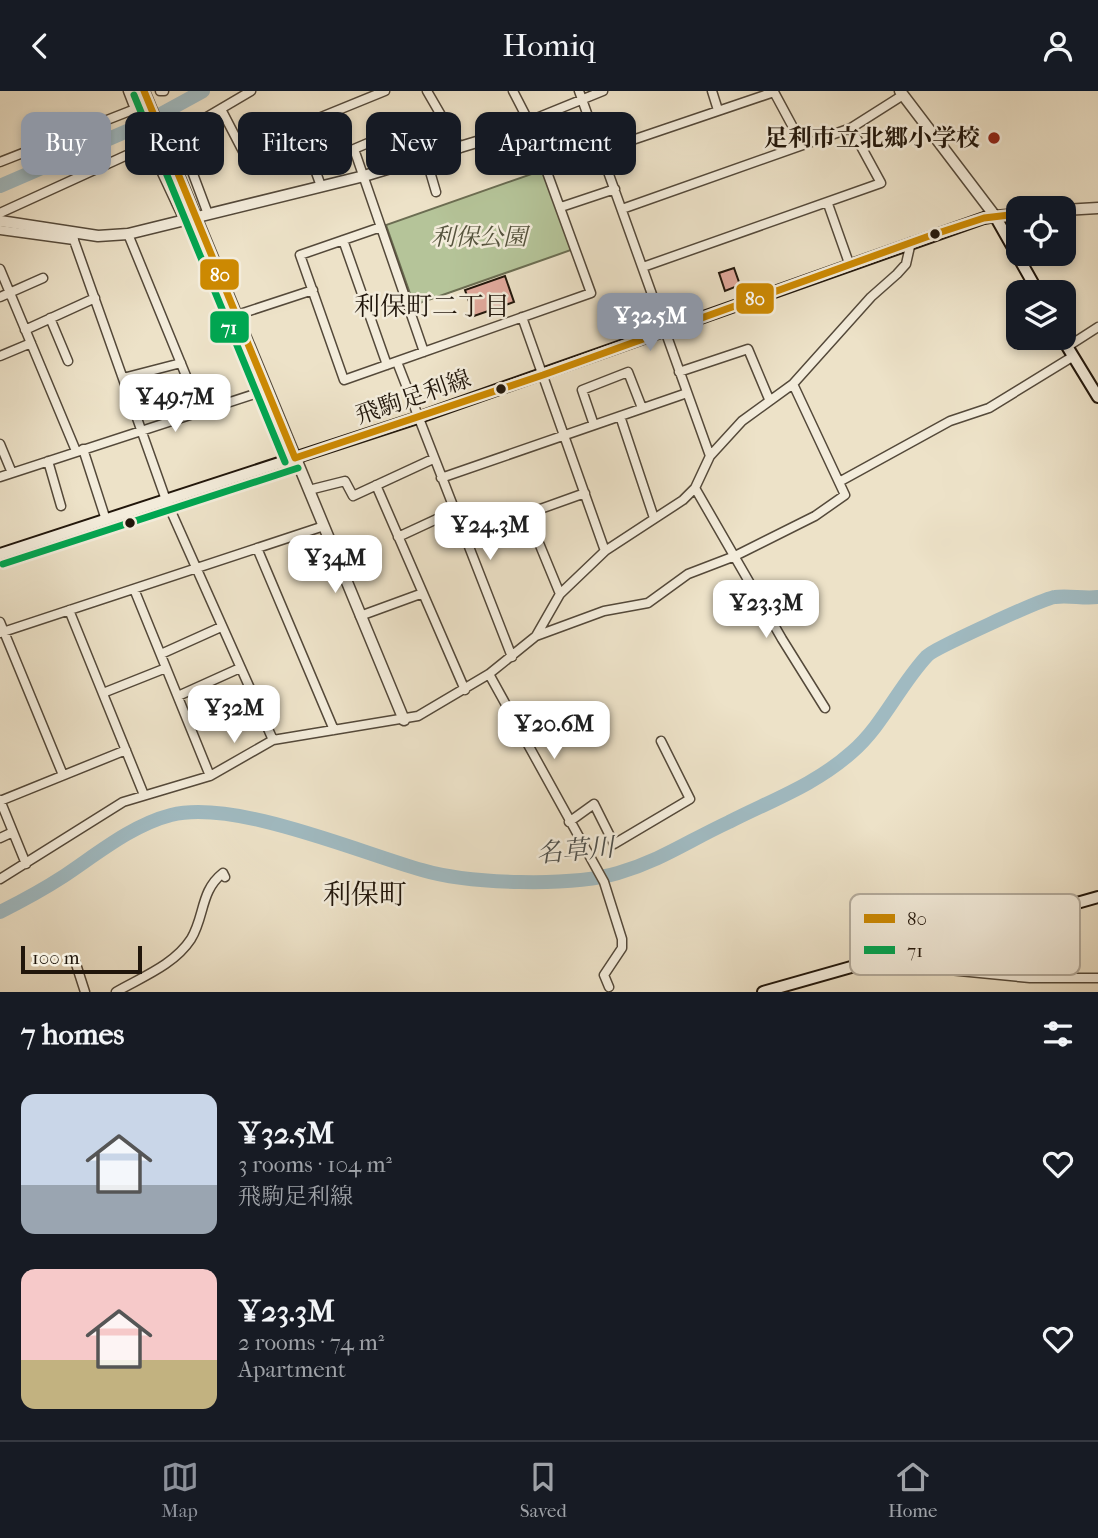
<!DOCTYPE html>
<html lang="en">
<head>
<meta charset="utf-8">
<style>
  body { margin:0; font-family:"IM FELL French Canon","Noto Serif JP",serif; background:#20242c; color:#f1f3f6; height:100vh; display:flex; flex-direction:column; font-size:26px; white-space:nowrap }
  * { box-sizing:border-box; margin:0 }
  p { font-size:23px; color:#9ea1a6 }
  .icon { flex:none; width:38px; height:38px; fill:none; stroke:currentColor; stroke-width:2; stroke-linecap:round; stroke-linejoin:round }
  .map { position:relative; height:901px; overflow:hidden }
  .sheet { display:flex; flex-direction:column; background:#171b24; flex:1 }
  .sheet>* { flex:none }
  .top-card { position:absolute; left:21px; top:21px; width:700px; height:63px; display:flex; gap:14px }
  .buttons { position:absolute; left:1006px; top:105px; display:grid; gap:14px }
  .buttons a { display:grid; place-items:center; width:70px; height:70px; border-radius:14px; background:#171b24; box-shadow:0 4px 10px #0003; font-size:35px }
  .scale { position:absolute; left:21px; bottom:18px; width:121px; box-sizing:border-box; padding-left:7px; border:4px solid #21160b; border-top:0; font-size:19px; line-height:24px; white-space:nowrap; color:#21160b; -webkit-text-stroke:5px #f3ecdb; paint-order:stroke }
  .price { position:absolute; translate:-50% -60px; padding:0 16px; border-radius:14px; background:#fff; color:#222; font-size:23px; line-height:46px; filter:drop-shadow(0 2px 4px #0008) }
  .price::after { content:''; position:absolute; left:50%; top:42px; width:21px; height:16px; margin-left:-10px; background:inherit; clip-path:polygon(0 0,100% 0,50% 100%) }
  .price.active { background:#8c9099; color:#fff }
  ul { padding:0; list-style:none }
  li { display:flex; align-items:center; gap:21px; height:175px; padding:0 21px }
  li span { display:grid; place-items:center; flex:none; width:196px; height:140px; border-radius:14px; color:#555 }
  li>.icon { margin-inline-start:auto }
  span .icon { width:84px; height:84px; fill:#fffc; stroke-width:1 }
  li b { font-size:30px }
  h2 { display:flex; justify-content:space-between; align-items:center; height:84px; padding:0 21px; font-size:30px }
  .chip { padding:0 24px; border-radius:14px; background:#171b24; box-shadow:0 4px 10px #0003; font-size:24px; line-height:63px }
  .chip.active { background:#8c9099; color:#fff }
  header { display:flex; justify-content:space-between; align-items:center; height:91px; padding:0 21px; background:#171b24; font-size:32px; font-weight:600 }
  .dock { display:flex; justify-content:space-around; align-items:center; height:98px; border-top:2px solid #363941; background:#171b24; font-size:19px; color:#9ea1a6 }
  .dock a { display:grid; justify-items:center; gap:4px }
  .dock .active { color:#8c9099 }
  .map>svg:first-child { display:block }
  .green { fill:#b5c499; stroke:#6b6d52; stroke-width:2 }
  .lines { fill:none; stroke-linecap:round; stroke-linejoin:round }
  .river { stroke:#a0bac1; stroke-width:14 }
  .building { fill:#e1a99c; stroke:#21160b; stroke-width:2 }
  .minor-casing { stroke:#54493a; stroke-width:11 }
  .tertiary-casing { stroke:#54493a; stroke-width:13 }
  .secondary-casing { stroke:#21160b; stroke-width:14 }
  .minor { stroke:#f3ecdb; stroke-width:8 }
  .tertiary { stroke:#f3ecdb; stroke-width:10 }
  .secondary { stroke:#f3ecdb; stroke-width:10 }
  .bus-1-casing { stroke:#f3ecdb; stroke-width:12 }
  .bus-2-casing { stroke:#f3ecdb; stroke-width:12 }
  .bus-1 { stroke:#cc8902; stroke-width:7 }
  .bus-2 { stroke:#00a651; stroke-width:7 }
  .poi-dot { fill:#8f2418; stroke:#f3ecdb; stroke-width:2.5 }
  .bus-dot { fill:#21160b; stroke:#f3ecdb; stroke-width:2.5 }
  .labels { text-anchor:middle; stroke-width:5; stroke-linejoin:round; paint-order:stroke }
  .poi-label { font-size:24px; font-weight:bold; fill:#21160b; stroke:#f3ecdb; text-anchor:end }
  .park-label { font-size:24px; font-style:italic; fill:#55533d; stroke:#f3ecdb }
  .street-label { font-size:24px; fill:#21160b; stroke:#f3ecdb }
  .neighbourhood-label { font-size:26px; fill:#21160b; stroke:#f3ecdb }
  .water-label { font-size:26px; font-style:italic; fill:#4d4f4b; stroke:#f3ecdb }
  .quarter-label { font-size:28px; fill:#21160b; stroke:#f3ecdb }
  .key { fill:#f3ecdb; stroke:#b4ac9d; stroke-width:2 }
  .key-label { font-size:19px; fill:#21160b }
  .line-badge { stroke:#f3ecdb; stroke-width:2.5 }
  .badge-label { font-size:19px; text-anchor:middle; font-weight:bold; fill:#fff }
</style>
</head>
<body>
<header><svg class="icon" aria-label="back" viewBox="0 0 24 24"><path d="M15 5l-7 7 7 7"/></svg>Homiq<svg class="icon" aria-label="person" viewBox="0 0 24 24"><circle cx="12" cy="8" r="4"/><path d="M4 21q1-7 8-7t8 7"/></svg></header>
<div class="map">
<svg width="1098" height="901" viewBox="0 0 1098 901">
  <rect width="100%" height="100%" fill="#ede2c8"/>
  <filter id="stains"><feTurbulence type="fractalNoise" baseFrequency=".00286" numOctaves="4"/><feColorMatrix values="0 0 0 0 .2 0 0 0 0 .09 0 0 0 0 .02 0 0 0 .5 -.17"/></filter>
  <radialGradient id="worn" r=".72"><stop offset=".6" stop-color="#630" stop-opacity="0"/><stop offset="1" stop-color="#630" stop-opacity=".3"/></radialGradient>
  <path class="green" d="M543,79L571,159L414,214L386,134Z"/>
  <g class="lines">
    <path class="river" d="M0,95L141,34L203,0
      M0,821C22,810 44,798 64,785C97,763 132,734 171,724C235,708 358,761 422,779C469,793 571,796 618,782C662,769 688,750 729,731C772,709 815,694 852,661C883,634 899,595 927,565C933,558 1044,507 1055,506C1069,504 1084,508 1098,506"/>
  </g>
  <path class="building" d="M734,177L740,194L725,200L719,182Z
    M505,185L514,211L474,225L465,199Z"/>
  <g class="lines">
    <g class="minor-casing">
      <path id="minor" d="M160,0H164
        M427,0L460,57
        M579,0L710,365
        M712,0L718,19
        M221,18L248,70L299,35
        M480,50L603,0
        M600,60L774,1L802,53
        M426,67L436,101
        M421,68L408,35L354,58L424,261
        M0,71L135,18L128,0
        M321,95L299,35L385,0
        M828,113L850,175
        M561,116L615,98
        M622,118L851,37L903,4
        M0,122L149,54L184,129
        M208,123L178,43L251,0
        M381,136L300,164L344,289L591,202L528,29L513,0
        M0,139L74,149
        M71,141L166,409L273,649
        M128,143L200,319
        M343,149L387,274
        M643,176L881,92L851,37
        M0,178L76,360
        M0,206L43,187
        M237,224L313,199
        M522,226L605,460
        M50,227L68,270
        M25,239L95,207
        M1067,256L1098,236
        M0,265L31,252
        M397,271L512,566
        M679,281L748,258L769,308
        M123,287L181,272
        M620,325L654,427
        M594,334L582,299L628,281L642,317
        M0,353L12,382
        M83,358L106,429
        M48,370L61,415
        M0,386L267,299
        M441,387L687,302
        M839,391L950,330L989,317L1072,266
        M376,394L465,599
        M695,397L782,548L825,617
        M309,399L345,390L353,405L433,368
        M527,423L560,503
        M465,445L585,402
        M398,446L454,420
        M257,457L334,639
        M134,498L210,685
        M69,519L144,704
        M360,525L423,502
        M0,531L63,684
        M0,542L324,435
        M536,545L604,520L648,512L688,483L735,465L815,425L845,404L793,293
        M161,563L221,536
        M489,583L604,791L622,848V857L604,884L609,896
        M103,602L166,577
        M178,605L240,577
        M0,709L26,773
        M0,710L126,659
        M569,731L594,713L614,753L690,708L661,650
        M0,747L13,741
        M0,788L123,711L210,685L273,649L418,625L489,583L536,545L560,503L605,460L683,409L695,397L710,365L742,330L793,293L871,206L897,183L906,173L911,151
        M929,855L934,866L949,879L1030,887H1098
        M75,870L85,901
        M116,901C142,886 174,874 191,848C205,825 200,800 223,782L225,786"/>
    </g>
    <g class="tertiary-casing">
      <path id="tertiary" d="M144,0L404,629
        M900,0L995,125L1018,123
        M1064,119L1098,117
        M0,130L98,145L128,143L364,85L480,50"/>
    </g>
    <g class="secondary-casing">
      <path id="secondary" d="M1062,247L1098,306
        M0,463L417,327L984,127L995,125L1038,201
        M763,901L1098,806"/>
    </g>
    <use href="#minor" class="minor"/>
    <use href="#tertiary" class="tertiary"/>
    <use href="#secondary" class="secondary"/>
    <g class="bus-1-casing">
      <path id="bus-1" d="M144,0L295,367
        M295,367L543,284L932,144L984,127L1018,123"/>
    </g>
    <g class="bus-2-casing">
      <path id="bus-2" d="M134,4L285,371
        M3,473L298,377"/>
    </g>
    <use href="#bus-1" class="bus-1"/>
    <use href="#bus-2" class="bus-2"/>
  </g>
  <circle class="poi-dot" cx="994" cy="47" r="7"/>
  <g class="bus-dot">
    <circle cx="935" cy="143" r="6"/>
    <circle cx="501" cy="298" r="6"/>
    <circle cx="130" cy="432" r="6"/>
  </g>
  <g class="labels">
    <g class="poi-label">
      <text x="980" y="55">足利市立北郷小学校</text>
    </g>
    <g class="park-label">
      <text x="479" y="154">利保公園</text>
    </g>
    <g class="street-label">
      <text transform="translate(413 306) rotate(-19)" y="8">飛駒足利線</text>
    </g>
    <g class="neighbourhood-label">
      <text x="432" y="224">利保町二丁目</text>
    </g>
    <g class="water-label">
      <text transform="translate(575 759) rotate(-5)" y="9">名草川</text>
    </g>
    <g class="quarter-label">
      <text x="365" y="813">利保町</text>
    </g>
  </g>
  <rect x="850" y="803" width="230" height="81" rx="10" class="key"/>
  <rect x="864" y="823" width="31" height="9" fill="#cc8902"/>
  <rect x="864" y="855" width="31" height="8" fill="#00a651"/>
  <g class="key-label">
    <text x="907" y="834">80</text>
    <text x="907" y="866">71</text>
  </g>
  <g class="line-badge">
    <rect x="199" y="167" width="41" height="33" rx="7" fill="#cc8902"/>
    <rect x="735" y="191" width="40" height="33" rx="7" fill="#cc8902"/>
    <rect x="209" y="219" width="41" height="34" rx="7" fill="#00a651"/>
  </g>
  <g class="badge-label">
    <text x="220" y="190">80</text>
    <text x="755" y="214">80</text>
    <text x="229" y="243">71</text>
  </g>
  <rect width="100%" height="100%" filter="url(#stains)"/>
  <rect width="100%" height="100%" fill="url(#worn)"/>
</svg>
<div class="buttons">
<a><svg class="icon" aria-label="locate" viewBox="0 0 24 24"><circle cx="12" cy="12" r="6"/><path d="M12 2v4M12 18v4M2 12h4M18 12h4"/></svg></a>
<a><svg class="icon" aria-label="layers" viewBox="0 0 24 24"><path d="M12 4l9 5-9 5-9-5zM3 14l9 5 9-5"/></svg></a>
</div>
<div class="scale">100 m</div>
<b class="price active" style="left:650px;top:262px">¥32.5M</b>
<b class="price" style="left:175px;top:343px">¥49.7M</b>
<b class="price" style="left:490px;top:471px">¥24.3M</b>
<b class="price" style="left:335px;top:504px">¥34M</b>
<b class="price" style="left:766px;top:549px">¥23.3M</b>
<b class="price" style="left:234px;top:654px">¥32M</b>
<b class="price" style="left:554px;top:670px">¥20.6M</b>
<div class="top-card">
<a class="chip active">Buy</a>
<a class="chip">Rent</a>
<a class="chip">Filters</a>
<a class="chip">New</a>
<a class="chip">Apartment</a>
</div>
</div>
<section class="sheet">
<h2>7 homes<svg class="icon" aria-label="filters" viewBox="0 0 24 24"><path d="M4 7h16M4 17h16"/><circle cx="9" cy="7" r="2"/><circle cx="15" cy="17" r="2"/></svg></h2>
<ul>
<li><span style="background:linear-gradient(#c9d6e8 65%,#9aa5b1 0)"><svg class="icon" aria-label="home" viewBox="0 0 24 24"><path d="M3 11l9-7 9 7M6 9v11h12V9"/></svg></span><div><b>¥32.5M</b><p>3 rooms · 104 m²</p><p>飛駒足利線</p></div><svg class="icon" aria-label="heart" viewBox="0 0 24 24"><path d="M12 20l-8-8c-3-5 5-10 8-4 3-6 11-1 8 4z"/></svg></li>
<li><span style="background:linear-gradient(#f6c9c9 65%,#c2b280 0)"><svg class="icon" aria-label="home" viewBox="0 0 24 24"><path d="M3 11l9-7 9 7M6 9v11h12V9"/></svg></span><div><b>¥23.3M</b><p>2 rooms · 74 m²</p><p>Apartment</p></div><svg class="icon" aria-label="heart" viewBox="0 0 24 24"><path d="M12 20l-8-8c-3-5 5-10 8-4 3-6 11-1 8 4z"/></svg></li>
</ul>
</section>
<nav class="dock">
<a class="active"><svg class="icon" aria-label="map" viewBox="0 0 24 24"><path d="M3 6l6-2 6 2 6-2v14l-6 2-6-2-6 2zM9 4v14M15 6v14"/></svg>Map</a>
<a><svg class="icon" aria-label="saved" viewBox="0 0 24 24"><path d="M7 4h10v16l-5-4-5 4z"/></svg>Saved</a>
<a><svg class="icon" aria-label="home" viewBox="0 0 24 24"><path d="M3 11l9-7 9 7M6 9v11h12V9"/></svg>Home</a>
</nav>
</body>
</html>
